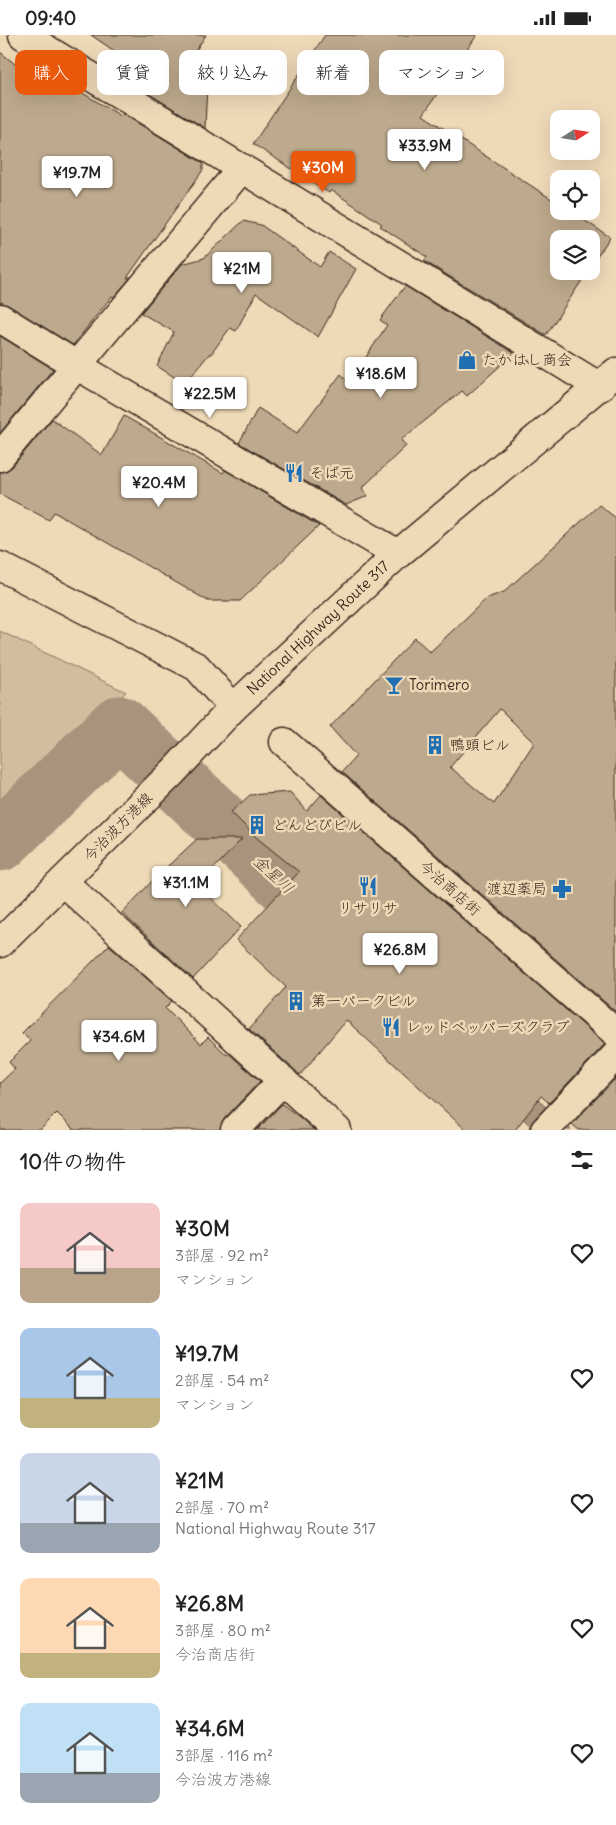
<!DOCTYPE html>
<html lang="ja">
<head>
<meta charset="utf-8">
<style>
  body { margin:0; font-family:Delius,"Klee One",sans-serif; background:#f2f2f2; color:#222; height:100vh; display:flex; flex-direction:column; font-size:19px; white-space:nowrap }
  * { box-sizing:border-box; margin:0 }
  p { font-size:16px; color:#767676 }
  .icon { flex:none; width:28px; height:28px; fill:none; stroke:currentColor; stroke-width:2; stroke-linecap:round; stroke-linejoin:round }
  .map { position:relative; height:1095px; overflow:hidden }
  .sheet { display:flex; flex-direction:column; background:#fff; flex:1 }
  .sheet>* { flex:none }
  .top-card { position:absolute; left:15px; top:15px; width:586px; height:45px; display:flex; gap:10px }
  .needle { width:32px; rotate:78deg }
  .controls { position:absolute; left:550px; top:75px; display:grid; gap:10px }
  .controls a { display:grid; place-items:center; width:50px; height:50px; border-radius:10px; background:#fff; box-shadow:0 5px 20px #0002; font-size:25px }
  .price { position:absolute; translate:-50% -42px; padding:0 11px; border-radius:5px; background:#fff; color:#222; font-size:16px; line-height:32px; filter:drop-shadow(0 1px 2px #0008) }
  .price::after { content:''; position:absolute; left:50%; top:30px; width:15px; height:11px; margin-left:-8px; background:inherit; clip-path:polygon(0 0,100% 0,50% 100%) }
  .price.active { background:#ea580c; color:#fff }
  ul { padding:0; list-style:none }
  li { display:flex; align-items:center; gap:15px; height:125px; padding:0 20px }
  li span { display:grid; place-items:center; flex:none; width:140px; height:100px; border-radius:10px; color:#555 }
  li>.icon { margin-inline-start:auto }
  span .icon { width:60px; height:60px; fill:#fffc; stroke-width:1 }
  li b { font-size:21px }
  h2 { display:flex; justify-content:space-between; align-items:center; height:60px; padding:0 20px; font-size:21px }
  .tag { padding:0 18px; border-radius:10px; background:#fff; box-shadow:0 5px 20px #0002; font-size:18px; line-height:45px }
  .tag.active { background:#ea580c; color:#fff }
  .status { display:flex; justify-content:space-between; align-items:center; height:35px; padding:0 25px; background:#fff; direction:ltr }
  .status svg { height:14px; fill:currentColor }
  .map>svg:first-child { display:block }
  .green { fill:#d1be9f; stroke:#86745e }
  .water { fill:#a8947c; stroke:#7c6a56 }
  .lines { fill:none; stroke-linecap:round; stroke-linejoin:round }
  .river { stroke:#a8947c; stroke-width:61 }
  .building { fill:#bda98d; stroke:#3b2a1e; fill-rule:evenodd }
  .pedestrian-casing { stroke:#3b2a1e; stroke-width:31 }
  .minor-casing { stroke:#3b2a1e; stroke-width:31 }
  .primary-casing { stroke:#3b2a1e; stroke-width:31 }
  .trunk-casing { stroke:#3b2a1e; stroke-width:31 }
  .pedestrian { stroke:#efdab8; stroke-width:28 }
  .minor { stroke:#efdab8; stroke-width:28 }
  .primary { stroke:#efdab8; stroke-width:28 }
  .trunk { stroke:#efdab8; stroke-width:28 }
  .labels { text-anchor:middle; stroke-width:5; stroke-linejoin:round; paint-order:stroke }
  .poi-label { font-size:15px; fill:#3b2a1e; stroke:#efdab8; text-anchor:start }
  .street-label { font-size:15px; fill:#3b2a1e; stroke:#efdab8 }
  .water-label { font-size:16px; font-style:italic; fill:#564436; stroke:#efdab8 }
</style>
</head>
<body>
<div class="status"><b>09:40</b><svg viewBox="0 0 49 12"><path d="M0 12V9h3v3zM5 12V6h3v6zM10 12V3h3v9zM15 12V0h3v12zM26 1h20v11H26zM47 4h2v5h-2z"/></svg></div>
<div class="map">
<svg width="616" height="1095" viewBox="0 0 616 1095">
  <rect width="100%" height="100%" fill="#efdab8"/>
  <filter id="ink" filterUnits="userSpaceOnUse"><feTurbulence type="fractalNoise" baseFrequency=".02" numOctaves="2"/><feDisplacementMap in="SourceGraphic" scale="10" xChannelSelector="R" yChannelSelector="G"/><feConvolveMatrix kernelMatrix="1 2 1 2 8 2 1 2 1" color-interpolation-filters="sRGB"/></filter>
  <g filter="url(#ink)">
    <path class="green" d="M0,596L126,657L0,783Z"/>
    <path class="water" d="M228,780L571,1095H535L522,1083L360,928L214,796Z"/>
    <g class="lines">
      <path class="river" d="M0,806L119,691L283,846"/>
    </g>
    <path class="building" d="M91,0H206L183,35L207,50L205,93L139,53L148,39Z
      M325,0H477L423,80L559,169V176H570L610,202L591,231V204H559V236H588L546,300L424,226L427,222L380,191L382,189L331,155L329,158L253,109Z
      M0,17L25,37L31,27L121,81L123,79L203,128V135L127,243L131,242L114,262L112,261L73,310L8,270L0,267Z
      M243,186L261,190L320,232L329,217L356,234L318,302L256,258L236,296L230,293L211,319H209L185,349L157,331L174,297L141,278L182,229L204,223Z
      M405,251L514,318L467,361L462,356L401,405L406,411L362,453L368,461L346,470L239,408L258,373L297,398L341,339L349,348L387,290L380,285Z
      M0,301L53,334L0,398Z
      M124,381L223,438L225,435L319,491L240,566H208L54,477L49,485L0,459V437L6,436L12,432L52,384L102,420Z
      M599,470L616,483V977L342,737L356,721L330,692L415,603L430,617L487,563L504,557ZM500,674L534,708L494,769L450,732Z
      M290,757L307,776L321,760L605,1009L549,1068L541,1061L515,1095H466L346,985L300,1040L249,994L286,952L236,905L299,837L257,803L231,777L250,760Z
      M197,804H242L198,850L241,892L193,944L122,878L156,842Z
      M109,910L172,966L165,973L201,1009L208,1002L227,1020L228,1018L260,1046L224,1084L220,1095H74L57,1078L40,1095H0V1048L15,1034L9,1027L30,1006L22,998Z
      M616,1043V1095H579L572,1089Z
      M282,1069L302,1084L314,1095H257Z"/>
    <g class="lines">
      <g class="pedestrian-casing">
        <path id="pedestrian" d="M284,707L616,998"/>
      </g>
      <g class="minor-casing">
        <path id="minor" d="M23,0L600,352
          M0,283L76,330L398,519
          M0,422L242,133
          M63,847L337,1095
          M235,1095L283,1045
          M545,1095L616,1020"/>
      </g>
      <g class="primary-casing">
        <path id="primary" d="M0,908L173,737L233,673"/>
      </g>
      <g class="trunk-casing">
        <path id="trunk" d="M0,531L197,632L233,673L398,519L616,337"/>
      </g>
      <use href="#pedestrian" class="pedestrian"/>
      <use href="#minor" class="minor"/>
      <use href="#primary" class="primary"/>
      <use href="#trunk" class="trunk"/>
    </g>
  </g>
  <defs>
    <g id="shop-bare" transform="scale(1.5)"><path d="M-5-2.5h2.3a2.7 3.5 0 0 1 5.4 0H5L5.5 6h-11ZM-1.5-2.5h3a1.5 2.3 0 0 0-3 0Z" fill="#1f6fb2" stroke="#efdab8" stroke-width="2.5" paint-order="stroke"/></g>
    <g id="restaurant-bare" transform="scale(1.5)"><path d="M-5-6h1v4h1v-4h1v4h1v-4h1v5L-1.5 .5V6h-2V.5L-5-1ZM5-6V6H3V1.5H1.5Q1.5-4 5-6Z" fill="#1f6fb2" stroke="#efdab8" stroke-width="2.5" paint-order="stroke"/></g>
    <g id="bar-bare" transform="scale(1.5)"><path d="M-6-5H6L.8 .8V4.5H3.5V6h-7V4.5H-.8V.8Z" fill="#1f6fb2" stroke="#efdab8" stroke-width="2.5" paint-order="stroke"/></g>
    <g id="building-bare" transform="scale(1.5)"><path d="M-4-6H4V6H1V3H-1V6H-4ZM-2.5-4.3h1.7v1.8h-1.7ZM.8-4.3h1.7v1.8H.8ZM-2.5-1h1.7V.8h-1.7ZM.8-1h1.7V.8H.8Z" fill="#1f6fb2" stroke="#efdab8" stroke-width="2.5" paint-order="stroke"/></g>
    <g id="pharmacy-bare" transform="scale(1.5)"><path d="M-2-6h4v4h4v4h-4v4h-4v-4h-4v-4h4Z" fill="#1f6fb2" stroke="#efdab8" stroke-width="2.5" paint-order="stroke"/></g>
  </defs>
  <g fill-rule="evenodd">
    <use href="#shop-bare" x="467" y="325"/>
    <use href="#restaurant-bare" x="294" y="438"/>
    <use href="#bar-bare" x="394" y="650"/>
    <use href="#building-bare" x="435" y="710"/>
    <use href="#building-bare" x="257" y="790"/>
    <use href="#restaurant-bare" x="368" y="851"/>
    <use href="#pharmacy-bare" x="562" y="854"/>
    <use href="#building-bare" x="296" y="966"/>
    <use href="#restaurant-bare" x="391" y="992"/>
  </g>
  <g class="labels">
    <g class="poi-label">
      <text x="482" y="330">たかはし商会</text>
      <text x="309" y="443">そば元</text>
      <text x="409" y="655">Torimero</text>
      <text x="450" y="715">鴨頭ビル</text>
      <text x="272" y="795">どんどびビル</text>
      <text x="547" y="859" text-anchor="end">渡辺薬局</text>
      <text x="368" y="878" text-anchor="middle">リサリサ</text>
      <text x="311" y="971">第一パークビル</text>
      <text x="406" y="997">レッドペッパーズクラブ</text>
    </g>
    <g class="street-label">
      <text transform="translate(318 593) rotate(-43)" y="5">National Highway Route 317</text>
      <text transform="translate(118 792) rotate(-45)" y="5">今治波方港線</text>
      <text transform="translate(450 853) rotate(41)" y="5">今治商店街</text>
    </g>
    <g class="water-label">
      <text transform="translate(274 839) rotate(43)" y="6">金星川</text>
    </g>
  </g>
</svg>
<div class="controls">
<a><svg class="needle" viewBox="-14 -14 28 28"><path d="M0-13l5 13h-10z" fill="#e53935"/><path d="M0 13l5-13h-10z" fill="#767676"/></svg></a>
<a><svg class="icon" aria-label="locate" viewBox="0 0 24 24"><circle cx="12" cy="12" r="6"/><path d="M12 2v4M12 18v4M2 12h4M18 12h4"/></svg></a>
<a><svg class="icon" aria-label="layers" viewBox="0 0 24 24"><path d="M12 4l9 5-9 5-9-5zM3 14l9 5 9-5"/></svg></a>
</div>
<b class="price" style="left:425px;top:136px">¥33.9M</b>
<b class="price active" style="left:323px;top:158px">¥30M</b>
<b class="price" style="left:77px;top:163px">¥19.7M</b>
<b class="price" style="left:242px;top:259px">¥21M</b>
<b class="price" style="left:381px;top:364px">¥18.6M</b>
<b class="price" style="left:210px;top:384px">¥22.5M</b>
<b class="price" style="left:159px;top:473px">¥20.4M</b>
<b class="price" style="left:186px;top:873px">¥31.1M</b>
<b class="price" style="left:400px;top:940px">¥26.8M</b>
<b class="price" style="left:119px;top:1027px">¥34.6M</b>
<div class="top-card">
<a class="tag active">購入</a>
<a class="tag">賃貸</a>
<a class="tag">絞り込み</a>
<a class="tag">新着</a>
<a class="tag">マンション</a>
</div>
</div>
<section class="sheet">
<h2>10件の物件<svg class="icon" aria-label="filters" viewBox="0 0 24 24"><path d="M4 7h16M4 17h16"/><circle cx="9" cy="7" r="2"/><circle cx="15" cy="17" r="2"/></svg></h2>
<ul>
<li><span style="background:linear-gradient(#f6c9c9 65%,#b9a48a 0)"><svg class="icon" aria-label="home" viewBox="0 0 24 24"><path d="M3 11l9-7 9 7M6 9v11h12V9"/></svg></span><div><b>¥30M</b><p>3部屋 · 92 m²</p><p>マンション</p></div><svg class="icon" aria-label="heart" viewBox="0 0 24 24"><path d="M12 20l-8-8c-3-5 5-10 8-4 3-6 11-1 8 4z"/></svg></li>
<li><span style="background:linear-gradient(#a9c7e8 70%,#c2b280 0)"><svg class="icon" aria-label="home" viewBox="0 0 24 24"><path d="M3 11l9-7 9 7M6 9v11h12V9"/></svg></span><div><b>¥19.7M</b><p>2部屋 · 54 m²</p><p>マンション</p></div><svg class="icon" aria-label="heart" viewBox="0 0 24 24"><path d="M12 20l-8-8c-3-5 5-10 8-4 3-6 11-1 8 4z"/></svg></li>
<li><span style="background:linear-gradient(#c9d6e8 70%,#9aa5b1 0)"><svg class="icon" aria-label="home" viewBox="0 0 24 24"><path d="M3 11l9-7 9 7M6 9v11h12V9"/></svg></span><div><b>¥21M</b><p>2部屋 · 70 m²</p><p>National Highway Route 317</p></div><svg class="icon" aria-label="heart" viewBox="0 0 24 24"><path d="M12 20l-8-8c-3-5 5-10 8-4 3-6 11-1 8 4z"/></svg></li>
<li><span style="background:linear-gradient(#ffd9b3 75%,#c2b280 0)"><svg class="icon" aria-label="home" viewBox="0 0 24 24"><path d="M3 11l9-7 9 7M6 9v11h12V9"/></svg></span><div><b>¥26.8M</b><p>3部屋 · 80 m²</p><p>今治商店街</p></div><svg class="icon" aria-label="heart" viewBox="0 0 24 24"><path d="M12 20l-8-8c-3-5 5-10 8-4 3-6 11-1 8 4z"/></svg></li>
<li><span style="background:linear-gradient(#bfe0f5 70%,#9aa5b1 0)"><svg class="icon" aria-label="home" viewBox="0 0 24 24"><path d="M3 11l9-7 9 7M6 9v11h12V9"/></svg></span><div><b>¥34.6M</b><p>3部屋 · 116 m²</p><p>今治波方港線</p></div><svg class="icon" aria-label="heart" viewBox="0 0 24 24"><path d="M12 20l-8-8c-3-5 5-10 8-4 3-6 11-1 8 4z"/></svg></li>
</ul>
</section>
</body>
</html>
